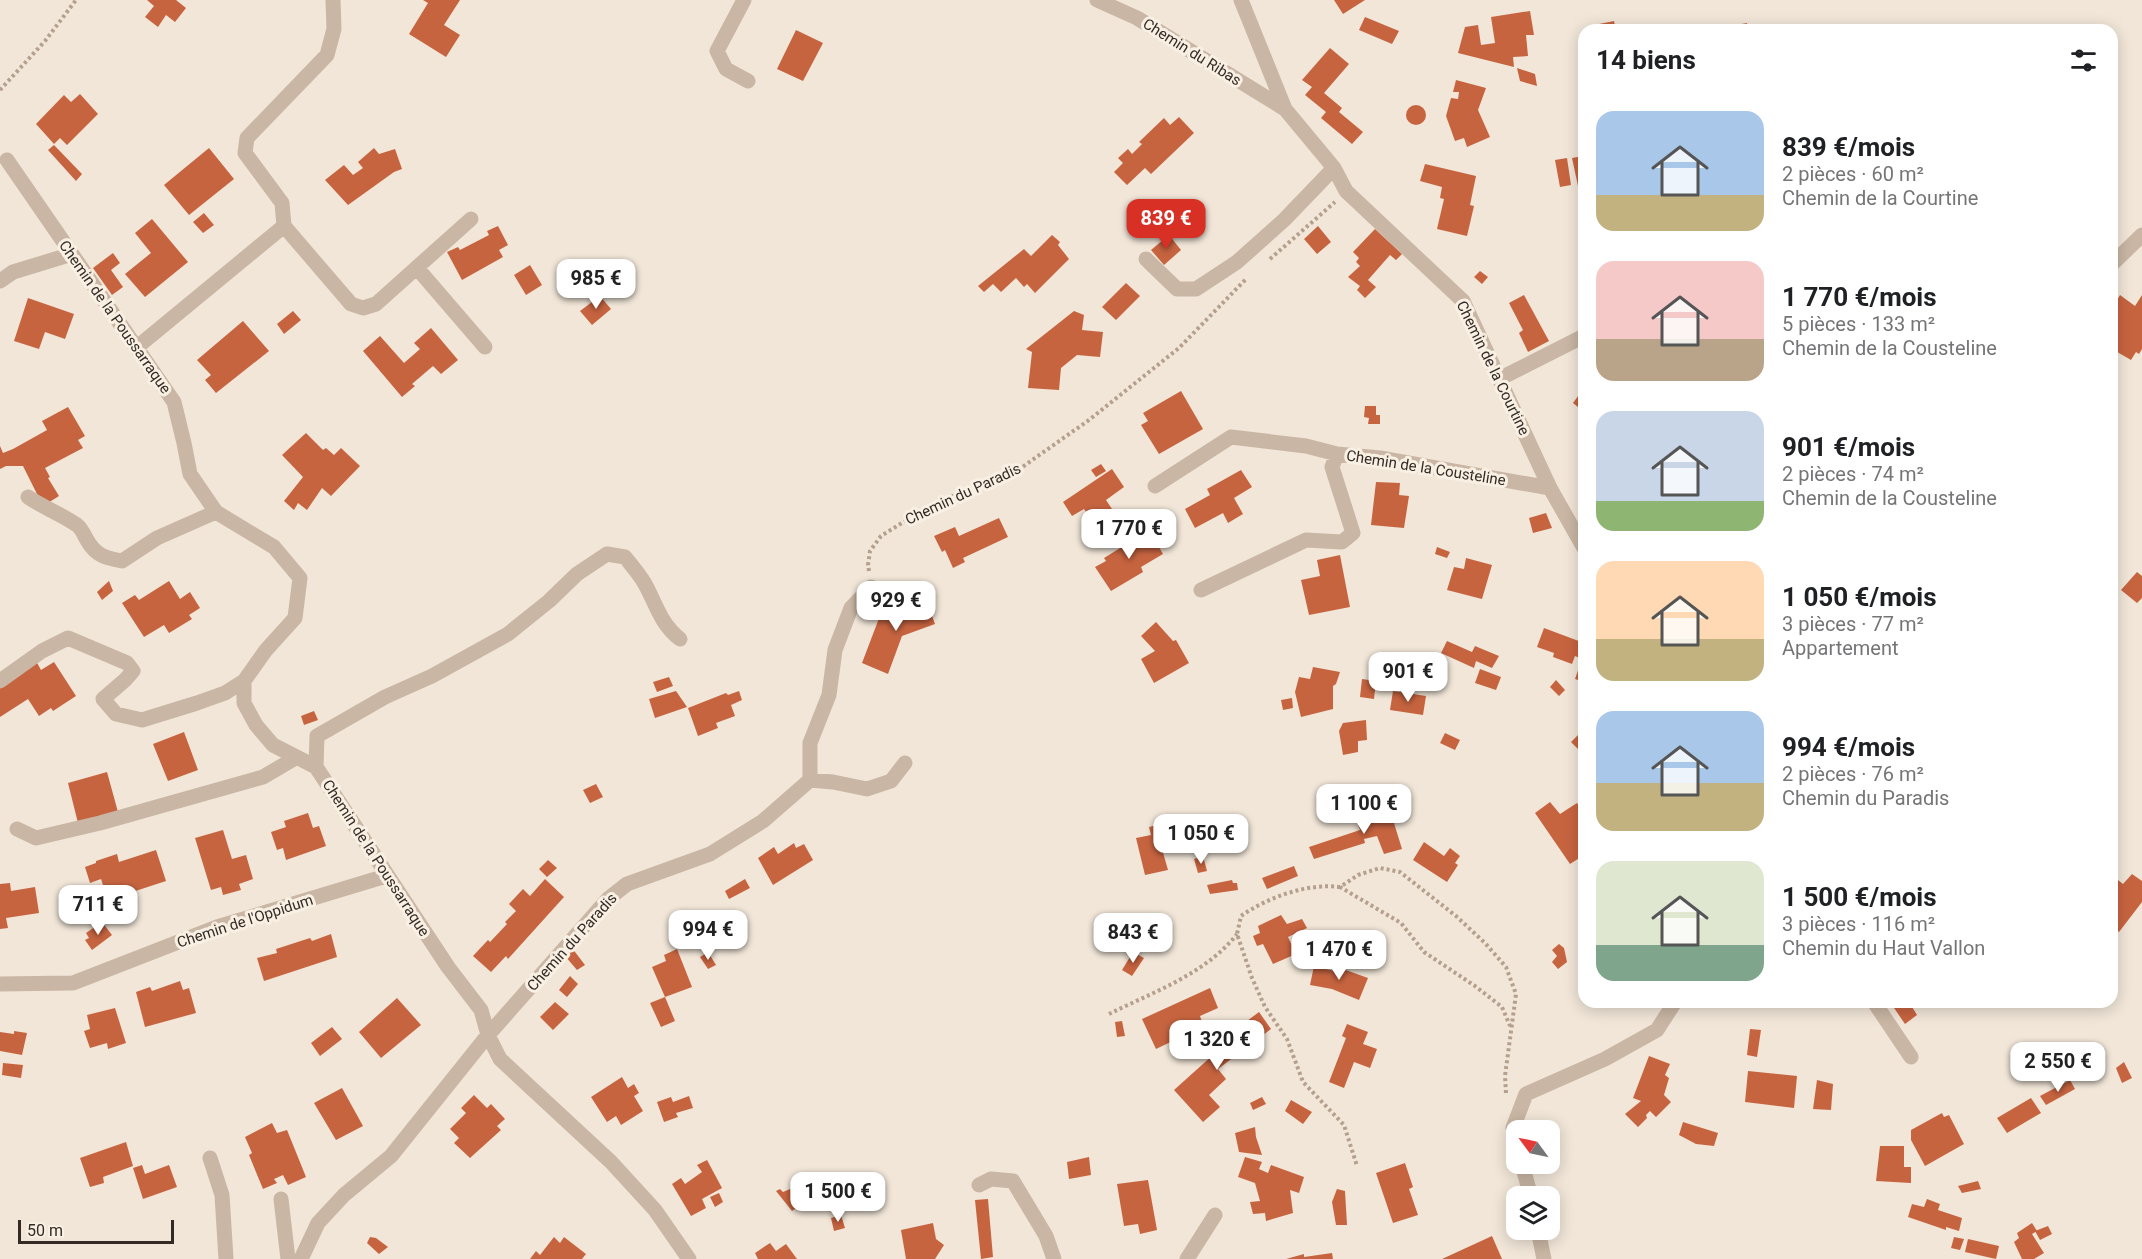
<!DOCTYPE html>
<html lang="fr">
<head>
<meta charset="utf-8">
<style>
  body { margin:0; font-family:Roboto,sans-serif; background:#f6f6f6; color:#202124; height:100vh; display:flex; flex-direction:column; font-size:22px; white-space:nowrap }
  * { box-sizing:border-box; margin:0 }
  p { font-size:20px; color:#757577 }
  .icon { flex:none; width:33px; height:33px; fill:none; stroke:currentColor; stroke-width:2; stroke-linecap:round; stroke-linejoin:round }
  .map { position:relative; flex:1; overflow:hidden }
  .panel { position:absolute; left:1578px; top:24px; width:540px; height:984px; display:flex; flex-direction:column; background:#fff; border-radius:18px; box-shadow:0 3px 15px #0003 }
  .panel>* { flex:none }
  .needle { width:39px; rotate:303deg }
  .controls { position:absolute; left:1506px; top:1120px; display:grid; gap:12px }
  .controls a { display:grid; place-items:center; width:54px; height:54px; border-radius:12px; background:#fff; box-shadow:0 3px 15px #0003; font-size:30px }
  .scale { position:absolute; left:18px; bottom:15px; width:156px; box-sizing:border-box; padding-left:6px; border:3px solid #342b26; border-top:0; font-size:16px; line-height:21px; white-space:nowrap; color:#342b26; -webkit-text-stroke:4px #f9f0e4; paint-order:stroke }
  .price { position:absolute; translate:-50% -51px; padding:0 14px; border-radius:12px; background:#fff; color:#222; font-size:20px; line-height:39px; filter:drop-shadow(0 2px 3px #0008) }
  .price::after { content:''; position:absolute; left:50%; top:36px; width:18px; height:14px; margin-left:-9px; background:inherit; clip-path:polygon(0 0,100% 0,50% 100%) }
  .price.selected { background:#d93025; color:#fff }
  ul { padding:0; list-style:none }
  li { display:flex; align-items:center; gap:18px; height:150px; padding:0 18px }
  li span { display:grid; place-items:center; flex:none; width:168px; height:120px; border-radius:18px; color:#555 }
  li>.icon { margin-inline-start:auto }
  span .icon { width:72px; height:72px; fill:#fffc; stroke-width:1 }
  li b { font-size:26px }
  h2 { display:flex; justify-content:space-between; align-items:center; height:72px; padding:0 18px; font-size:26px }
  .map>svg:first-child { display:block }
  .building { fill:#c76440 }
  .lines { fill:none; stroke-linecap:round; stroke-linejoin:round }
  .path { stroke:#b5a08e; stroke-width:4; stroke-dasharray:3 3; stroke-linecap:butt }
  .minor { stroke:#c9b6a4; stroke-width:15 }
  .labels { text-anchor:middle; stroke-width:6; stroke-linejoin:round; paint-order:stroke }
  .street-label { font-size:15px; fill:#342b26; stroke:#f9f0e4 }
</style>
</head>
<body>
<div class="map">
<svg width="2142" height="1259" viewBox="0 0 2142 1259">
  <rect width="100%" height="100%" fill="#f1e6d8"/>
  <path class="building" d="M147,0H176L186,8L175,22L166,15L158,27L145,17L154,6Z
    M423,0H460L444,25L460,35L446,57L409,34L428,3Z
    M1334,0H1365L1343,14Z
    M1530,11L1534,35H1526L1528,56L1513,57L1514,67L1458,53L1465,27L1478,25L1481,45L1495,43L1491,17Z
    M1365,17L1399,31L1392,44L1359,30Z
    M1614,21L1616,30H1594V25Z
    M1747,23L1748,30H1726V27Z
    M796,30L823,43L803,81L777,69Z
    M1330,48L1349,64L1324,93L1342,108L1339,112L1363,132L1352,144L1321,118L1326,112L1305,95L1312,87L1302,80Z
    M1517,68L1535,74L1537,86L1520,81Z
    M1456,80L1486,88L1478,110L1490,137L1467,147L1464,138L1455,141L1446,116L1451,98L1458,99L1459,92H1453Z
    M80,94L98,114L67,145L60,138L54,144L36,124L64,95L71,102Z
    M1406 115a10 10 0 1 1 20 0a10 10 0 1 1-20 0Z
    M1179,117L1194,133L1151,174L1145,168L1127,185L1114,172L1123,163L1118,158L1128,149L1132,154L1142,144L1139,142L1164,118L1170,125Z
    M54,145L82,174L76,181L48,150Z
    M209,148L234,179L189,215L164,185Z
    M374,148L379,154L395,149L402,169L394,172L348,205L325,180L344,165L353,175L363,168L358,162Z
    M1584,156V185L1578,186L1572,158Z
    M1567,158L1571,185L1560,187L1555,160Z
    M1425,164L1476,176L1470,205L1474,206L1467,236L1437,229L1444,199L1440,198L1442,187L1420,181Z
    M204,213L214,225L203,233L193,222Z
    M152,219L188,262L145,297L125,274L151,253L135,233Z
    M498,226L508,245L499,250L503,257L462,280L447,252L458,247L460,250L489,235L487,231Z
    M1318,226L1331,242L1317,254L1304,239Z
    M1375,229L1402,254L1396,260L1390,255L1368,280L1376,287L1365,298L1357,290L1360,286L1348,277L1360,266L1356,262L1359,258L1353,252Z
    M1052,235L1060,242L1058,245L1069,259L1035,293L1027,284L1024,287L1016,278L1001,292L993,284L984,292L978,286L1024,249L1031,256Z
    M1169,235L1181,250L1164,265L1151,250Z
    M113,253L120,263L111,270L123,287L112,295L93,268Z
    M530,265L542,285L526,295L514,275Z
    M1480,271L1488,277L1482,284L1474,277Z
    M1126,283L1140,296L1116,320L1102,307Z
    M1524,295L1549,341L1528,352L1519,333L1523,330L1509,303Z
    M2120,295L2135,306L2142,295V349L2139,354L2136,352L2131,360L2112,349V308Z
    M600,296L611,309L592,325L580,311Z
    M28,298L74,314L65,339L45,332L39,349L14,341Z
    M293,311L301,320L284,334L277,324Z
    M1074,311L1084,315L1082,330L1103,332L1100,357L1077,355L1061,368L1059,390L1028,388L1032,352L1026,349Z
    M243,321L269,351L216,393L205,380L211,375L197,360Z
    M431,328L458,360L441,374L433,366L412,384L415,386L402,397L363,351L380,336L404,363L420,349L414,343Z
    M1584,388V412L1573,403Z
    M1181,391L1203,429L1159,454L1141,425L1148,421L1143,413Z
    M1365,406H1376V415H1380V424H1368L1369,418L1364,417Z
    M68,407L85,436L78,440L83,448L45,468L50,477L48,478L59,496L43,506L23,466H6L0,469V446L3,453L13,449L47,430L42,421Z
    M306,433L323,450L326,448L334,455L341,448L360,466L331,496L322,488L307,510L298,503L294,510L284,501L303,477L282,455Z
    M1101,464L1106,471L1096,477L1091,470Z
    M1112,469L1124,487L1106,500L1112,509L1093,522L1084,509L1072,516L1063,502Z
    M1241,470L1252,487L1234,498L1243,514L1228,523L1223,513L1195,528L1185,509L1210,495L1207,489Z
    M1376,482L1400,483L1399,495L1409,496L1404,528L1371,525Z
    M1546,513L1552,528L1533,533L1529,518Z
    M999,518L1008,537L963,558L965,562L953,568L945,550L942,552L934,536L955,527L959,536Z
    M1148,528L1163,554L1141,567L1143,572L1111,591L1095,567L1106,561L1104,558L1125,545L1123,543Z
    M1437,547L1450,552L1447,558L1435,554Z
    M1340,555L1350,607L1309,615L1301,580L1320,576L1317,560Z
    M1466,558L1492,565L1482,599L1447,590L1454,567L1464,569Z
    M2137,572L2142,576V598L2137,603L2121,590Z
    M109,581L113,591L102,600L97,592Z
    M169,581L180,599L190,592L200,608L189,615L192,619L169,633L164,625L144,637L122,603L135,595L139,600Z
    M925,597L935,624L902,636L888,674L862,663L881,613Z
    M1156,622L1173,641L1176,640L1189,663L1154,683L1141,659L1155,651L1141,636Z
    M1544,628L1584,643V682L1575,679L1582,659L1575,656L1572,664L1553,657L1554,653L1537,647Z
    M1447,641L1472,652L1475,646L1499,656L1492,668L1476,661L1474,668L1441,653Z
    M36,661L41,670L54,662L76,696L53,711L51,708L39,716L28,699L0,717V685Z
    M1313,667L1340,672L1336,684L1333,686V709L1301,717L1295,692L1299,677L1310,679Z
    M1480,669L1501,677L1496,690L1475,683Z
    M669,677L673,686L657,692L653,682Z
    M1362,679L1376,681L1374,699L1360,697Z
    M1556,680L1565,690L1559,696L1550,687Z
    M676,691L687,707L655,718L649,699Z
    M739,691L742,700L731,705L735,716L716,723L718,728L698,736L688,708L726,693L728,695Z
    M1393,691L1426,696L1423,715L1390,710Z
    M1292,698L1293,708L1283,710L1281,700Z
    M314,711L318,720L304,725L301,716Z
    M1366,720L1367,740L1358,741V752L1343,755L1339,731L1343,723Z
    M1584,729V755L1571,742Z
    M184,732L198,770L168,781L153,744Z
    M1445,733L1460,740L1455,750L1440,743Z
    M107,772L118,812L78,823L68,783Z
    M596,784L603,797L590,803L583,790Z
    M1550,802L1560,814L1577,803L1584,813V855L1570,864L1535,813Z
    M1369,806L1373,816L1390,810L1402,849L1384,854L1377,836L1364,839L1365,843L1314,859L1309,847L1360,830L1353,812Z
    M308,813L313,828L319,826L326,846L286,860L283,848L277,850L271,832L286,827L284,821Z
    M1175,821L1180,844L1162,849L1168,870L1145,875L1136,838L1151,835L1149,827Z
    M223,830L232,859L246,855L253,879L239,884L241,890L223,895L221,887L211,890L195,838Z
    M1424,842L1444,856L1450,848L1460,856L1455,863L1458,865L1447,882L1413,860Z
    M794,843L796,848L804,844L813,860L773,885L758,858L774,847L778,854Z
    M156,850L166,881L108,900L101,879L90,883L85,867L96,863V861L117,854L119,862Z
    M1203,856L1207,871L1198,873L1194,859Z
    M548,860L557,868L547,877L539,869Z
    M1294,866L1298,876L1267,889L1262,878Z
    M2132,874L2142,881V902L2119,932L2112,927V888L2118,880L2123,884Z
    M545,879L564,897L508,959L506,956L491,972L473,956L488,940L490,942L507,924L505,922L516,911L509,904L523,889L530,896Z
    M745,879L750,888L729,899L725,891Z
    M1232,880L1233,883H1237L1238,890L1210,894L1207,885Z
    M10,883L11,891L35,887L39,913L6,918L8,928L0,929V884Z
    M1281,915L1287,924L1302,919L1307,928L1288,937L1296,954L1273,964L1263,944L1257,946L1253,936L1260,933L1258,926Z
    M102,922L112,935L92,950L85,940L89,938L86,933Z
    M331,934L337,957L264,981L257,958L277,953L276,949L310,938L312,941Z
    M1559,944L1564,948L1567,962L1558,969L1552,962L1557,956L1552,950Z
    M572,948L585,965L577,970L565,956Z
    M677,949L692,987L665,997L675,1021L661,1027L650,1003L665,997L652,967L666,961L664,955Z
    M708,952L716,965L708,969L700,957Z
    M1133,952L1144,958L1132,976L1122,970Z
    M1314,966L1338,972L1340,968L1368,978L1359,1000L1332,989L1310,985Z
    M570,976L578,984L567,997L559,990Z
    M180,981L183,990L189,988L196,1013L145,1027L136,992L150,987L152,991Z
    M1210,988L1218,1008L1200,1016L1202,1022L1181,1032L1183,1036L1156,1049L1142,1019Z
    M397,998L421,1025L381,1058L359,1032Z
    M555,1002L569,1014L553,1030L540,1017Z
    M1898,1002H1909L1917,1015L1905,1024L1892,1005Z
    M115,1008L126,1043L108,1049L107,1043L90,1048L84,1031L90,1029L87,1015Z
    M1259,1012L1271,1029L1218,1069L1226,1079L1209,1095L1220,1107L1203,1122L1174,1090L1233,1037L1237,1042L1253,1029L1247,1021Z
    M1122,1021L1125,1036L1117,1037L1115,1022Z
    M1347,1024L1368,1032L1363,1044L1377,1049L1370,1068L1354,1062L1344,1088L1329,1082L1346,1038L1342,1036Z
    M332,1027L342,1039L320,1056L311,1043Z
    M1750,1029L1761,1030L1757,1057L1747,1055Z
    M14,1031L27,1033L22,1055L0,1051V1032L14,1034Z
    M1649,1056L1670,1064L1665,1075L1669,1078L1664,1095L1671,1102L1656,1117L1650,1111L1646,1115L1647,1118L1638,1127L1625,1114L1641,1101L1633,1098Z
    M2124,1062L2132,1078L2122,1083L2116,1068Z
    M3,1063L23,1065L21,1078L2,1075Z
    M2093,1065L2098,1073L2086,1081L2080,1074Z
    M1748,1071L1797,1076L1794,1108L1745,1102Z
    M622,1077L628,1088L634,1084L639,1093L634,1096L643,1111L621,1125L616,1116L607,1122L591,1097Z
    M1817,1080L1833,1084L1831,1110L1813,1109Z
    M2070,1080L2075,1089L2046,1105L2040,1096Z
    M342,1088L363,1126L336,1140L314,1103Z
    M474,1095L487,1108L491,1104L505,1119L497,1126L501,1130L470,1158L454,1143L459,1138L450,1129L466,1113L461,1108Z
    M689,1096L693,1108L676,1113L678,1117L664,1122L657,1102L671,1097L673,1102Z
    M1262,1097L1266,1104L1253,1110L1250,1103Z
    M2031,1098L2041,1113L2007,1133L1997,1118Z
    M1291,1100L1312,1112L1303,1124L1285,1111Z
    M1942,1113L1944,1117L1949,1115L1964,1144L1925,1166L1911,1140V1130Z
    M1683,1122L1718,1133L1714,1146L1696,1144L1679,1135Z
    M272,1123L277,1133L287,1130L306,1177L288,1185L283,1175L274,1179L277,1183L263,1189L249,1155L252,1153L245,1137Z
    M1255,1127L1256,1137L1262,1155L1239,1152L1235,1133Z
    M126,1142L133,1166L103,1177L104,1183L90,1187L80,1158Z
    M1880,1146H1904V1167H1911V1183L1876,1181Z
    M1089,1157L1091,1175L1069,1179L1067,1162Z
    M1245,1157L1262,1162L1259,1169L1268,1173L1271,1165L1304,1177L1299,1193L1290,1190L1293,1213L1266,1221L1265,1213L1253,1214L1250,1202L1260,1201L1255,1183L1238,1177Z
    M707,1160L722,1188L702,1199L706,1208L691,1216L672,1184L681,1178L685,1184L702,1172L697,1165Z
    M1405,1163L1413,1187L1409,1189L1418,1215L1393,1223L1376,1173Z
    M142,1165L145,1174L169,1165L177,1187L143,1199L133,1168Z
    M1148,1180L1157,1230L1140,1234L1138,1224L1124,1226L1117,1184Z
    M1978,1181L1981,1189L1962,1193L1958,1186Z
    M780,1189L783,1192L790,1189L802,1204L792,1211L776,1191Z
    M1337,1189L1345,1191L1347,1225H1336L1332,1202Z
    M719,1193L723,1202L715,1207L710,1197Z
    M988,1199L993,1257L981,1259L975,1200Z
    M1927,1199L1940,1204L1938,1210L1962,1218L1959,1231L1946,1227V1230L1908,1217L1912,1204L1924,1207Z
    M841,1215L845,1228L834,1231L831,1218Z
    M933,1223L936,1239L944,1245L935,1259H906L901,1230Z
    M2032,1223L2037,1231L2032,1234L2044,1253L2034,1259H2022L2014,1242L2019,1238L2017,1233Z
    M2048,1226L2052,1234L2040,1240L2035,1231Z
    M1492,1236L1502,1259H1442Z
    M370,1237L376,1238L388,1247L379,1254L367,1243Z
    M554,1237L560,1243L564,1237L586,1254L582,1259H530L536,1251L540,1255Z
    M1954,1237L1964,1239L1960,1250L1951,1248Z
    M1968,1239L1999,1246L1996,1259L1965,1252Z
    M770,1243L776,1251L786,1244L797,1259H758L755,1253Z
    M1332,1253L1333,1259H1286L1304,1254V1257Z"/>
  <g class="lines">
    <path class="path" d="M0,90L45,41L76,0
      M1270,259L1335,202
      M869,571L868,565L870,551L881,536L913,516L979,483L1011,475L1089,420L1179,348L1246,279
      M1340,887C1308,883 1268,897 1241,916L1237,934L1252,978L1265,1007L1287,1039L1303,1082L1344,1125L1357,1166
      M1109,1014C1153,992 1206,974 1237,934
      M1506,1093L1505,1076L1516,994L1506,967L1485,943L1456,916L1400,872L1380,868L1358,875L1340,887L1401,923L1424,952L1475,986L1502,1007L1510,1026"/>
    <path class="minor" d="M333,0L334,29L327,55L247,138L245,153L282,203L284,226L351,304L363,308L376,304L471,219
      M744,0L717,51L726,69L748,81
      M1097,0L1137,18L1285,109
      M1241,0L1285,109L1334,168L1346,191L1463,301L1550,488L1584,548
      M7,160L174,402L184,443L190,474L216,512L274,547L300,578L295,618L266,650L244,681V703L256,725L273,745L316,767L448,967L481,1010L488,1035L500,1059L611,1162L655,1210L689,1259
      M1146,259L1177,289H1196L1237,262L1284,220L1334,168
      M2112,264L2142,235
      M417,268L485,347
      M0,281L13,272L72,254
      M136,348L284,226
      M1499,379L1584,336
      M1155,486L1231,437L1306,446L1337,454
      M28,497C44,508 61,514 77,525C82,529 84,535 87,540C96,556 106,558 122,561L157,538L216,512
      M1201,590L1306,540L1342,542L1353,533L1332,467L1337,454L1380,458L1550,488
      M0,681L42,651L68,638L127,663L133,671L125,680L103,699L116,714L142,720L197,703L225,693L244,681
      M316,767L317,736L385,697L432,676L508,634L549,601L577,574L607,554L625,557C632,566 640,575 645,584C657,606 660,623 680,639
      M810,780L833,782L867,789L891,781L905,763
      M17,829L36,838L100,823L263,777L297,757
      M0,984L73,983L217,927L386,876
      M1874,1002L1911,1057
      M1516,1143L1513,1128L1526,1094L1605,1059L1657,1030L1675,1002
      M210,1158L222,1195L226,1259
      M1522,1164L1531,1197
      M979,1185L991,1179L1013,1181L1046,1236L1054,1259
      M281,1199L288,1259
      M1538,1230L1544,1259
      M301,1259L318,1223L344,1195L391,1156L488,1035L608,899L627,884L710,854L763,821L810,780V743L829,695L835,650L851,608L871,587
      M1187,1259L1215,1215"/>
  </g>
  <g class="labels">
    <g class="street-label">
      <text transform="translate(1192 52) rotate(32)" y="5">Chemin du Ribas</text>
      <text transform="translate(115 317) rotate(55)" y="5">Chemin de la Poussarraque</text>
      <text transform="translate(1493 368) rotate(64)" y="5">Chemin de la Courtine</text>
      <text transform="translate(1426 468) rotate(9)" y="5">Chemin de la Cousteline</text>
      <text transform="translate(963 494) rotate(-25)" y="5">Chemin du Paradis</text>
      <text transform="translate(376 858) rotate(57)" y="5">Chemin de la Poussarraque</text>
      <text transform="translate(245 921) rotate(-18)" y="5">Chemin de l'Oppidum</text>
      <text transform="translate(572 942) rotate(-48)" y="5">Chemin du Paradis</text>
    </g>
  </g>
</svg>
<div class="controls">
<a><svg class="needle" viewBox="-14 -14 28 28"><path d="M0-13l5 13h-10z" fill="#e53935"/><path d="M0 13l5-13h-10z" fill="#757577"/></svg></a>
<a><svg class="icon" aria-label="layers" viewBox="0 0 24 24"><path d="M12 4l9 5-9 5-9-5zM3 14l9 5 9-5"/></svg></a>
</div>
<div class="scale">50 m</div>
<b class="price selected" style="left:1166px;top:250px">839 €</b>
<b class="price" style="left:596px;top:310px">985 €</b>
<b class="price" style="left:1129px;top:560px">1 770 €</b>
<b class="price" style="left:896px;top:632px">929 €</b>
<b class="price" style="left:1408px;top:703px">901 €</b>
<b class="price" style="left:1364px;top:835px">1 100 €</b>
<b class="price" style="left:1201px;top:865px">1 050 €</b>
<b class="price" style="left:98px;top:936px">711 €</b>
<b class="price" style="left:708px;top:961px">994 €</b>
<b class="price" style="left:1133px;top:964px">843 €</b>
<b class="price" style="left:1339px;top:981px">1 470 €</b>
<b class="price" style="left:1217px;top:1071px">1 320 €</b>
<b class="price" style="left:2058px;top:1093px">2 550 €</b>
<b class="price" style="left:838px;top:1223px">1 500 €</b>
<section class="panel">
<h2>14 biens<svg class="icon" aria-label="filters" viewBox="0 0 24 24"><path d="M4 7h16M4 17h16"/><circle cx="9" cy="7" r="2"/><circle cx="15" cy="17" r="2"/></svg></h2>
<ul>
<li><span style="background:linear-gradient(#a9c7e8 70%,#c2b280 0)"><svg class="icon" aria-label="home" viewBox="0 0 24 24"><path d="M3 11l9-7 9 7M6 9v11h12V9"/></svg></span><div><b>839 €/mois</b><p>2 pièces · 60 m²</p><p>Chemin de la Courtine</p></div></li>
<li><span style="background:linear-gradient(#f6c9c9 65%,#b9a48a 0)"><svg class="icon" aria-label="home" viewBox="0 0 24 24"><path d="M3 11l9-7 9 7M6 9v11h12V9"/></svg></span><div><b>1 770 €/mois</b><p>5 pièces · 133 m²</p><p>Chemin de la Cousteline</p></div></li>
<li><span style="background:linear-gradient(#c9d6e8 75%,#8fb573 0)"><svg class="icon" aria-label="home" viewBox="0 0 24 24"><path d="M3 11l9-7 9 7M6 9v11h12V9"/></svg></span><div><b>901 €/mois</b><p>2 pièces · 74 m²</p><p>Chemin de la Cousteline</p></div></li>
<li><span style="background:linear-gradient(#ffd9b3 65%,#c2b280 0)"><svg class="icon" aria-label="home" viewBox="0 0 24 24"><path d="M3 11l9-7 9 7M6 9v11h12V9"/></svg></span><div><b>1 050 €/mois</b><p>3 pièces · 77 m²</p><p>Appartement</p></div></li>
<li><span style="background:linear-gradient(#a9c7e8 60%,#c2b280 0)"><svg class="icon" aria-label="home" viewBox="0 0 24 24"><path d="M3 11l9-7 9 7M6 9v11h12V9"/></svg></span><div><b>994 €/mois</b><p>2 pièces · 76 m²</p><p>Chemin du Paradis</p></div></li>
<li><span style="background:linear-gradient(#dfe7d0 70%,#7fa58c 0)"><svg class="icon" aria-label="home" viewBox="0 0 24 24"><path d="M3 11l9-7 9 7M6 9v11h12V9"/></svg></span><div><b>1 500 €/mois</b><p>3 pièces · 116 m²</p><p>Chemin du Haut Vallon</p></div></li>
</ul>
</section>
</div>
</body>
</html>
